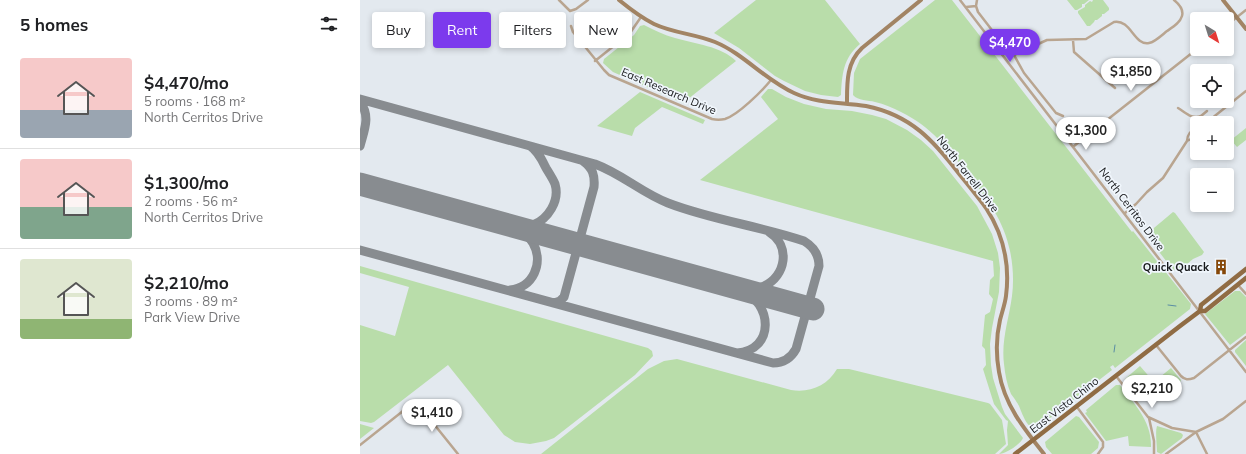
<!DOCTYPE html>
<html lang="en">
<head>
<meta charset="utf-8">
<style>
  body { margin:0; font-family:Mulish,sans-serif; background:#f2f2f2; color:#202124; height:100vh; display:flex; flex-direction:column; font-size:15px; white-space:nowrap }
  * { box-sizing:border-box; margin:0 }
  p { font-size:13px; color:#757577 }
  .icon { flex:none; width:22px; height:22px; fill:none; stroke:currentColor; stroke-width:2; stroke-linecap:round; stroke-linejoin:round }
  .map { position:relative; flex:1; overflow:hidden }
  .drawer { display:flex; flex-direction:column; background:#fff; width:360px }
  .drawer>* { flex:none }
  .guide { position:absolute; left:12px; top:12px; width:380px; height:36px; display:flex; gap:8px }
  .needle { width:26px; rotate:142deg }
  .buttons { position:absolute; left:830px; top:12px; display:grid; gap:8px }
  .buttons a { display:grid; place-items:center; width:44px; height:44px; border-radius:4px; background:#fff; box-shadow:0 2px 6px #0003; font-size:20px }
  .price { position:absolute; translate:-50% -34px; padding:0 9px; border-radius:14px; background:#fff; color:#222; font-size:13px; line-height:26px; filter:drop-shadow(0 1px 2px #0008) }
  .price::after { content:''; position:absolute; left:50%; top:24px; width:12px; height:9px; margin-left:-6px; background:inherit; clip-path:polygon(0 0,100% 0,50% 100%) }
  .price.active { background:#7c3aed; color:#fff }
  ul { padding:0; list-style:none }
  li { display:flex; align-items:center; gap:12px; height:100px; padding:0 20px }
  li+li { border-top:1px solid #e0e0e0 }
  li span { display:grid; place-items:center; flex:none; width:112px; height:80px; border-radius:4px; color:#555 }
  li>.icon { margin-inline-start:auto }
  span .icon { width:48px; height:48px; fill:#fffc; stroke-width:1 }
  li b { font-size:17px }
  h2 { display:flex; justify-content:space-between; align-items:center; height:48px; padding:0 20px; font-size:17px }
  .pill { padding:0 14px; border-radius:4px; background:#fff; box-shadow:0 2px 6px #0003; font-size:14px; line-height:36px }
  .pill.active { background:#7c3aed; color:#fff }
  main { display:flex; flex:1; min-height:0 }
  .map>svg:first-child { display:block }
  .green { fill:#b9ddaa }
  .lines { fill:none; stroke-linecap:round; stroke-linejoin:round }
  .stream { stroke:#5a8da4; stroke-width:1 }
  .taxiway { stroke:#888c90; stroke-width:9 }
  .runway { stroke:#888c90; stroke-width:23 }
  .street { stroke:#b9a590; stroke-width:2.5 }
  .secondary { stroke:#a28464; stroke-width:4 }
  .primary { stroke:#906c44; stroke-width:4.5 }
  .labels { text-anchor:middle; stroke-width:3.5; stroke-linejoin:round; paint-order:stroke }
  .street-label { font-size:11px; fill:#16181a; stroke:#f0f6fc }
  .poi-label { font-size:11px; font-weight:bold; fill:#16181a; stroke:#f0f6fc; text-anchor:end }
</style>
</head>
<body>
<main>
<section class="drawer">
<h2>5 homes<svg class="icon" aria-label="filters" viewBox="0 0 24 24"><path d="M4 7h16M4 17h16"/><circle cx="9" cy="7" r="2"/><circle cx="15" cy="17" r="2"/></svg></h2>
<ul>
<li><span style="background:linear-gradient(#f6c9c9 65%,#9aa5b1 0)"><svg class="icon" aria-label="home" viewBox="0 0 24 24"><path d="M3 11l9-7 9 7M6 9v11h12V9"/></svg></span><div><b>$4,470/mo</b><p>5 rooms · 168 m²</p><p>North Cerritos Drive</p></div></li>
<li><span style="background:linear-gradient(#f6c9c9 60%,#7fa58c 0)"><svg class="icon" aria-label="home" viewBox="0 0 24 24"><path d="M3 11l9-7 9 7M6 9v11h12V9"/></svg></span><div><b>$1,300/mo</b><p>2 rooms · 56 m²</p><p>North Cerritos Drive</p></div></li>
<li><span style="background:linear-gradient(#dfe7d0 75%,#8fb573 0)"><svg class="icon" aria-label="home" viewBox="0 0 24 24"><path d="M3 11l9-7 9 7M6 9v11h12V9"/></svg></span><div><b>$2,210/mo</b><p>3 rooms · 89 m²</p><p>Park View Drive</p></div></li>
</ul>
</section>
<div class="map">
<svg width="886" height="454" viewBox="0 0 886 454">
  <rect width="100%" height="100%" fill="#e3e9ef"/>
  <path class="green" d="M396,0H465L500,44C483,58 482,75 481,95L478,97L461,95L445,91L424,81L415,76L379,48L354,33Z
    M575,0H592L772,232L773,231L831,304L830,309L755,368L753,365L750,367L752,370L676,429C667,429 662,413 659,406C657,402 654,398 651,394C647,385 645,374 644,364C641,340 649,319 652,296C654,281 653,265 650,251C644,221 627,198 608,175C589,149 570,126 541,112C533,108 524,104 515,102C508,100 498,101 493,95L494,73L500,59Z
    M707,0H729L724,4H722V7L717,10H715Z
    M733,0H743L749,8V10L744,14H742V16L737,20H735L734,22L730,26H727L718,13V11L725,7V5L730,1L732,2Z
    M284,25C294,30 304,35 315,38C335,44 361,46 376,61L323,103L253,72L243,63L244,59L274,35L280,26Z
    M408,89H412L426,97L444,104L466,109L492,111L512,115L526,119L547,130L561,140L573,151L617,206L632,234L638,253L640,268L639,292L632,328L630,344L631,365L633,378L642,407L645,414L663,438C661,444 645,454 639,454L648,445L647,430L648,421L646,420L634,404L623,369L626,365L625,349L622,346L625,315L630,312L633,299L629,294L630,280L634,276L633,261L340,180L418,119L401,97Z
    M280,92L345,120L343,124L302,107L275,128L272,136L237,126Z
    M886,128V140L877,147L871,140Z
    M813,212L815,213L844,252L842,255L833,259L819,271L813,270L787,236L788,233Z
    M0,266L288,348L292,351L293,356L275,375L194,438L186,441L170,444L155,442L144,435L88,365L14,422L11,423L0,421V325L35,336L49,287L0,273Z
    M875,291H880L886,297V333L870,345L845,314Z
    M886,340V366L875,352V350Z
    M317,359L431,390C450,393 467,386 477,369H489L628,403L630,404L642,420L646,444L635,454H181L288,369L304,361Z
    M780,366L793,381L776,395L765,381V379Z
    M811,368L821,380L811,401L794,382Z
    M756,385H760C774,404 792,421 791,447L769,446L768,436L746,441L725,413L727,412L726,410Z
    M716,416L719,417L739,442L738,448L731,454H692L686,447L685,442Z
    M0,424L14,428L0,439Z
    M797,426L821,433L823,435L822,438L801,454L797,452C797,445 795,432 797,426Z"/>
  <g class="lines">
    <path class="stream" d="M808,305L816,306
      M754,352L755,345"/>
    <path class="taxiway" d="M0,99L235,164C262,174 282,193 308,203C352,220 400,226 444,241C454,247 459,255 459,266L436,349C431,358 423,363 413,363L0,250
      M0,102C11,116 4,131 0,146
      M152,226C159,227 166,227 173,225C188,219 200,201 195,184C193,179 189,173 186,168C182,160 178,151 170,146
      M378,289C387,289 395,290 404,286C426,276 431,246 409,232
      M150,290C173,288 184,263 173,243C168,235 161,231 153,227
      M194,303L200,301L204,297L234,187C235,176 233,168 223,161
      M377,353C415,350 413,303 381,290"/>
    <path class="runway" d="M0,184L453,309"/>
    <path class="street" d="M199,0L210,11L216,9L228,0
      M600,0L886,372
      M617,0L616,6L618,12L645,47L654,55L664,73L696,113L703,116
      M606,7L616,6
      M867,25L886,10
      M211,26L213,32L244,70L249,75L352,119C357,120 360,120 365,119C378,115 402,91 411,80
      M713,40L714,52L755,88
      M654,55L687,40L726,39L754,22C771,19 774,46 789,43C795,42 802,35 807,31C813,27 820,23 822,16C824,9 819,4 814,0
      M235,61L270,33L281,17
      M818,108C825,112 832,120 841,116L847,123
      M841,116L847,111
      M846,123L886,91
      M827,141L837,136
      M714,146L837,49
      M765,213L776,204L787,192L803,178L827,141C827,135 831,130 837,128
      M878,285L886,294
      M796,345L821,376C825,380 828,380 834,378L886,337
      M756,376L788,417L812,428L836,432L847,454
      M717,407L743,442V447L738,454
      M789,418L794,441V454
      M0,445L48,407L57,403L98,454
      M806,454L836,432L863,419L886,401"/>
    <path class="secondary" d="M259,0C270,9 282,18 294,24C313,33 335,34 355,42C384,54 405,80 434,93C458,104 482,102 506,106C551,115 574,141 600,175C609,186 618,197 626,208C643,234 650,265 646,296C645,304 642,312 640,320C636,337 636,355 639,372C644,404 664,429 684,454
      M863,0L886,29
      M487,104C487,84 486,63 502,48L561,0"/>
    <path class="primary" d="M840,311L841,305L886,269
      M655,454L820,326L840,311H845L886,278"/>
  </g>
  <defs>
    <g id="building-bare" transform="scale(1.2)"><path d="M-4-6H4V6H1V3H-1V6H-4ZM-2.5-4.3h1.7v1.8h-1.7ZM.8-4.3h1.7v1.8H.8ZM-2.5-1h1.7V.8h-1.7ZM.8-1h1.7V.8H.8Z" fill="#854708" stroke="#f0f6fc" stroke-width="2.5" paint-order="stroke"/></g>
  </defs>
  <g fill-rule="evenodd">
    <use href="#building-bare" x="861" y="267"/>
  </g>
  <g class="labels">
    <g class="street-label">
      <text transform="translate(309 91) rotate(23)" y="4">East Research Drive</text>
      <text transform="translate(608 174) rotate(52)" y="4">North Farrell Drive</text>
      <text transform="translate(772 209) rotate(53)" y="4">North Cerritos Drive</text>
      <text transform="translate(704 405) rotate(-38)" y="4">East Vista Chino</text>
    </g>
    <g class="poi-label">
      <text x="849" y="271">Quick Quack</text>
    </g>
  </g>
</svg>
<div class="buttons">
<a><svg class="needle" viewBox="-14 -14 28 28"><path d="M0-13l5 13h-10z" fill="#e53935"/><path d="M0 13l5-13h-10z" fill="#757577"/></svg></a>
<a><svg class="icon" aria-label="locate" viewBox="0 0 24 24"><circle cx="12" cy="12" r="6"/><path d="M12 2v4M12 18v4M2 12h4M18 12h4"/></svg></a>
<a>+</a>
<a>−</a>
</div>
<b class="price active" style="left:650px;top:63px">$4,470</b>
<b class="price" style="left:771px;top:92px">$1,850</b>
<b class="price" style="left:726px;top:151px">$1,300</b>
<b class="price" style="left:792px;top:409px">$2,210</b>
<b class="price" style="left:72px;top:433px">$1,410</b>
<div class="guide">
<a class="pill">Buy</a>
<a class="pill active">Rent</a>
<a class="pill">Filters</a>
<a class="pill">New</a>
</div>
</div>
</main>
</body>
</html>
